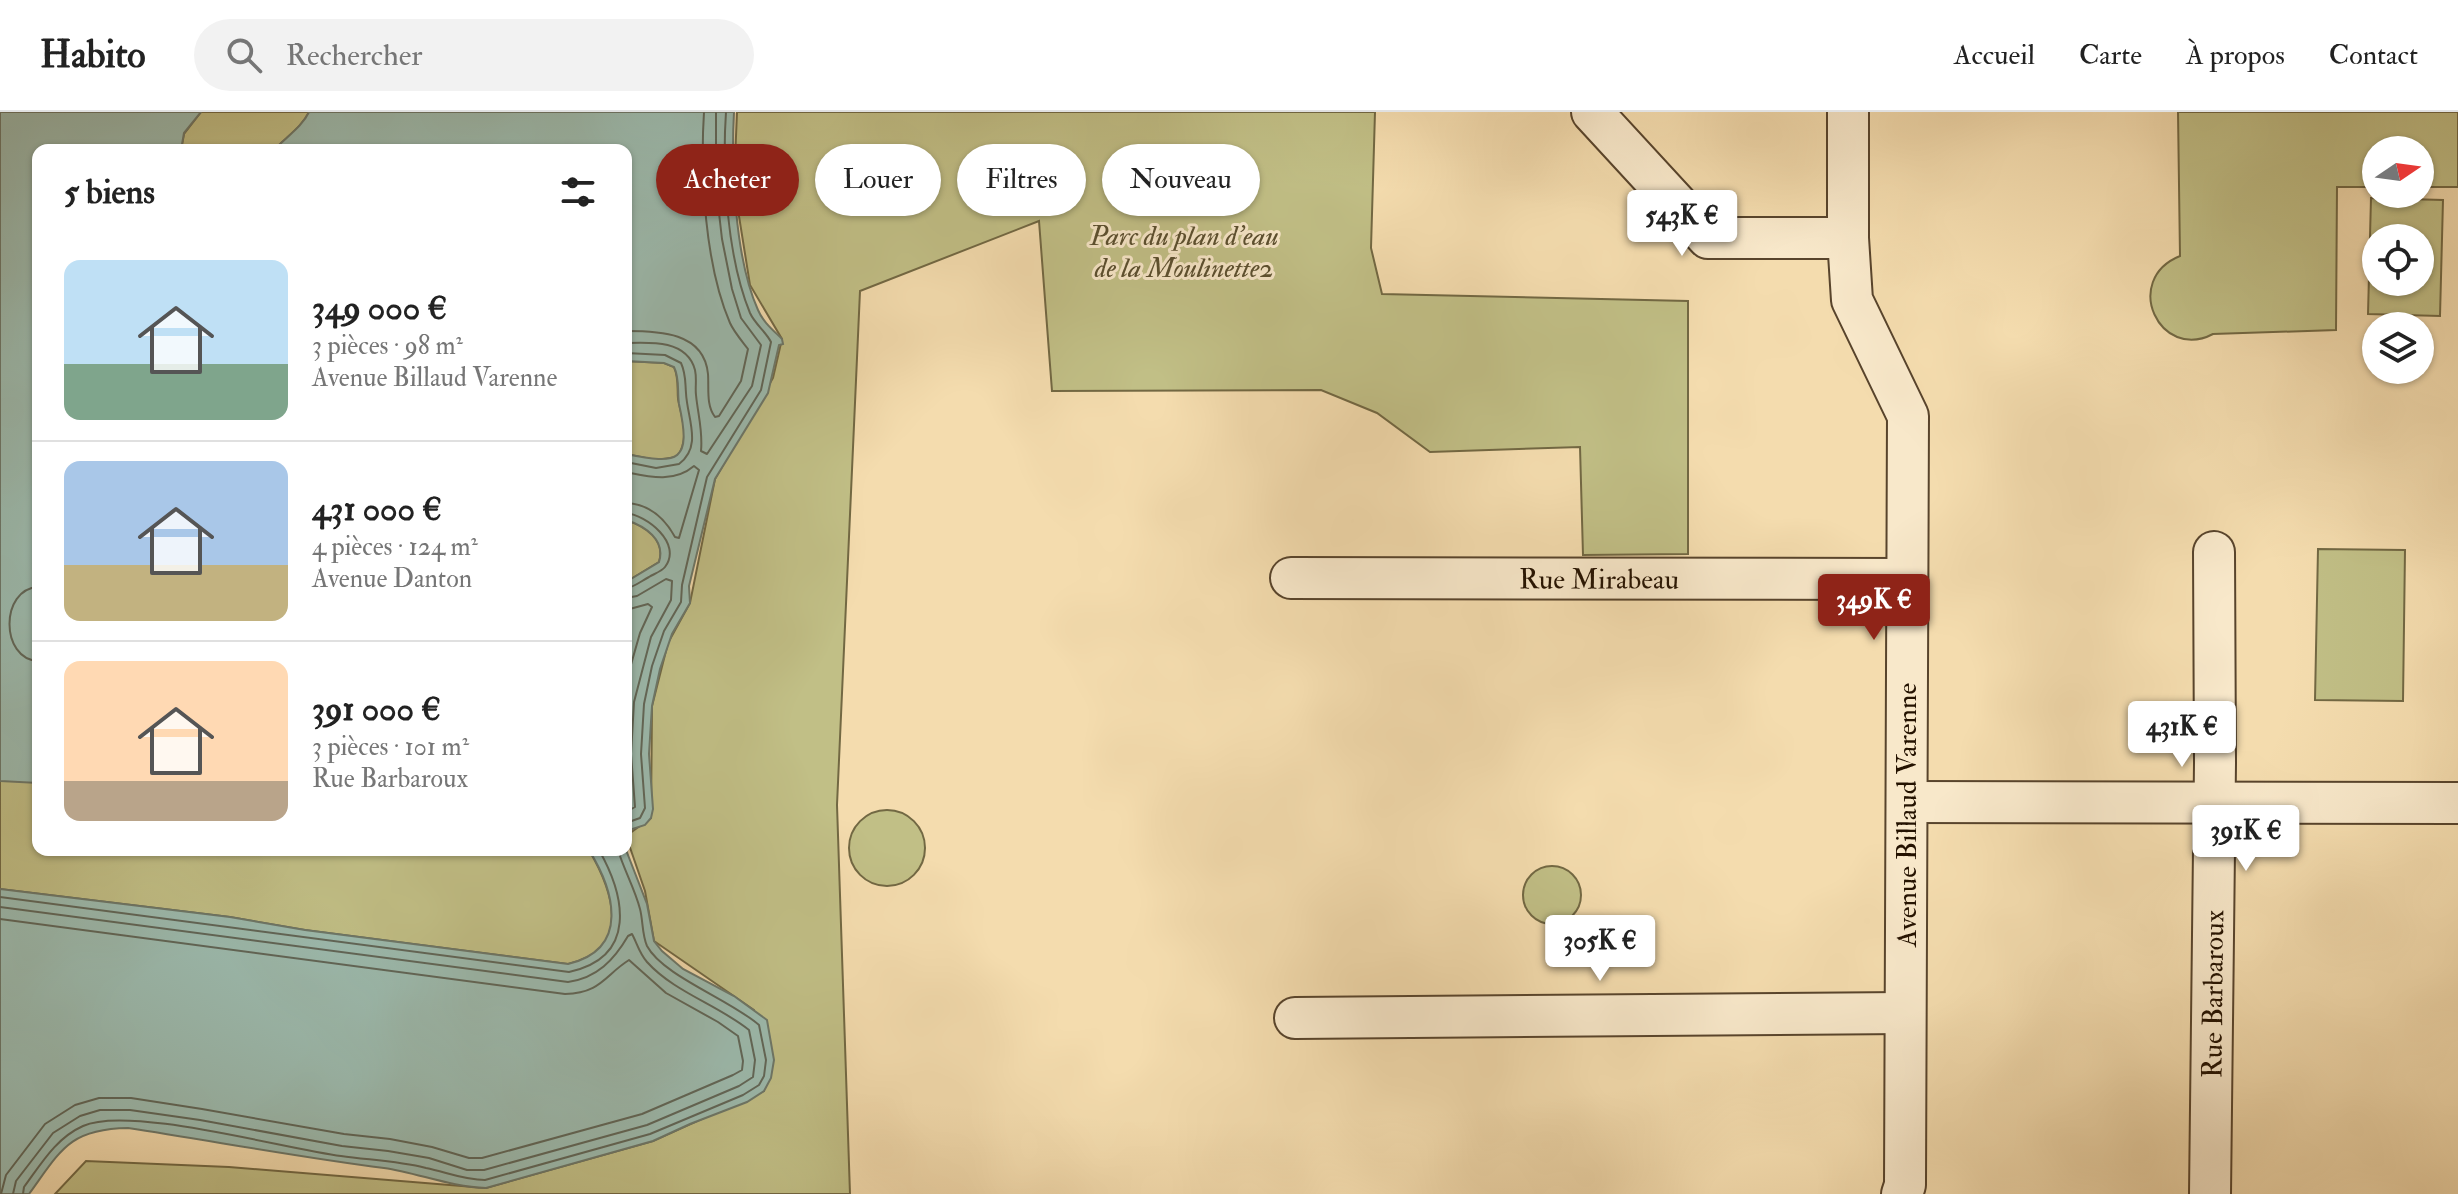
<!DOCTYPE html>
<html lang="fr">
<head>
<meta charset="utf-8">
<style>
  body { margin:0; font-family:"IM FELL Double Pica",serif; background:#f2f2f2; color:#222; height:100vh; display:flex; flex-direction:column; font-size:30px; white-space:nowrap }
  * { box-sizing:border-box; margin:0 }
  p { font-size:26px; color:#767676 }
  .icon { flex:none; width:44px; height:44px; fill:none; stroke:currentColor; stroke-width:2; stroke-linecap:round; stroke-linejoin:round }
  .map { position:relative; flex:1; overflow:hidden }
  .drawer { position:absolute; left:32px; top:32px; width:600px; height:712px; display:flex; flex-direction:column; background:#fff; border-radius:16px; box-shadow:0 2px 6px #0004 }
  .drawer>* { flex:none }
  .hud { position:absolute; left:656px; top:32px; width:760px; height:72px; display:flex; gap:16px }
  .needle { width:52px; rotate:77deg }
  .fabs { position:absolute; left:2362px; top:24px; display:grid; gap:16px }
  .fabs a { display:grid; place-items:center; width:72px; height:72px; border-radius:50%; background:#fff; box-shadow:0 2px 6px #0004; font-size:40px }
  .price { position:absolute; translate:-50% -68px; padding:0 18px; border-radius:8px; background:#fff; color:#222; font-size:26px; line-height:52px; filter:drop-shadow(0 2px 4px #0008) }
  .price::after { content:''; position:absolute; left:50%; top:48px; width:24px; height:18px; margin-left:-12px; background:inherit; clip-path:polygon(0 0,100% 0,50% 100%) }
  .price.selected { background:#8f2418; color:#fff }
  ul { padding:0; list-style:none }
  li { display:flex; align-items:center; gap:24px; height:200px; padding:0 32px }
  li+li { border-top:2px solid #e0e0e0 }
  li span { display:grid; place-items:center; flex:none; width:224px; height:160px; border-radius:16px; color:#555 }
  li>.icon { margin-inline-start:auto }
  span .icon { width:96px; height:96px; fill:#fffc; stroke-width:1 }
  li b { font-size:34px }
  h2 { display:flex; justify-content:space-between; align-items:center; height:96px; padding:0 32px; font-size:34px }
  .pill { padding:0 28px; border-radius:36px; background:#fff; box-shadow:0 2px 6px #0004; font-size:28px; line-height:72px }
  .pill.selected { background:#8f2418; color:#fff }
  header { display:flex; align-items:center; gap:48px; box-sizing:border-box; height:112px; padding:0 40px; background:#fff; border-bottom:2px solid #e0e0e0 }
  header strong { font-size:38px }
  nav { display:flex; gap:44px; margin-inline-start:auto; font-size:28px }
  .search { width:560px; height:72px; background:#f2f2f2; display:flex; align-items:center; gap:20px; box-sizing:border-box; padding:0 28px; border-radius:44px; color:#767676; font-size:30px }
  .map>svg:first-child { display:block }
  .green { fill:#c1bf86; stroke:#726843; stroke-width:2; fill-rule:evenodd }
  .water { fill:#9cbbaf; stroke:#6c7769; stroke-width:2 }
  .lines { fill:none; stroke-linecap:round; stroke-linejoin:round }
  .shore { stroke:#606658; stroke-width:2 }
  .minor-casing { stroke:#58442c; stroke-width:44 }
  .minor { stroke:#f8e8ca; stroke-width:40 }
  .labels { text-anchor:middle; stroke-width:6; stroke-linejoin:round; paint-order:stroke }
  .park-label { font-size:28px; font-style:italic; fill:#5b4f2f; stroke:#f8e8ca }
  .street-label { font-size:28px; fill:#241200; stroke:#f8e8ca }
</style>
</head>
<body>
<header>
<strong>Habito</strong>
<div class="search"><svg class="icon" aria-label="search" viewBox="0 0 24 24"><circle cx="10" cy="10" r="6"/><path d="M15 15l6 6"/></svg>Rechercher</div>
<nav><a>Accueil</a><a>Carte</a><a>À propos</a><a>Contact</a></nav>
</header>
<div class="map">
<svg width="2458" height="1082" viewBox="0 0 2458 1082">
  <rect width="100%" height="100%" fill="#f4dcae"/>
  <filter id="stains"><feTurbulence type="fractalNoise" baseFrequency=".0025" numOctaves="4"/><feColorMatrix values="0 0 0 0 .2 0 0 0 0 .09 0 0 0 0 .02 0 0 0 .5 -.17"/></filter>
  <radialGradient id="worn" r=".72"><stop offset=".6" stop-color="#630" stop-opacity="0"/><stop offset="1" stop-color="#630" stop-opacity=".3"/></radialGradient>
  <path class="green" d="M201,0H309C302,15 286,25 274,38H181L184,22Z
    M737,0H1375L1371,136L1382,182L1688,189V442L1583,443L1580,335L1430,340L1377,301L1321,278L1052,279L1039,109L860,179L837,693L850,1082H55L86,1049L229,1055L486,1076L653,1029L764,979L754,898L654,829L645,779L626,724L651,706L652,594L668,531L690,491L715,367L773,266L782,227L750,173L734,73Z
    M2178,0H2458V75H2420V38H2376V75H2337L2336,218L2213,222C2160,250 2121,168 2180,144Z
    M2371,86L2443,88L2440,204L2368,202ZM2376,126H2420V170H2376Z
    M626,249L664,251L674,255C679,266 677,276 678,287C682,307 690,327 677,345L656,348L626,342Z
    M626,408C645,414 666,427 659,450L626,470Z
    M2318,437L2405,438L2403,589L2315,588Z
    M17,668L38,671V738H589C613,779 633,837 568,852L305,818L230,805L0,777V669Z
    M849 736a38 38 0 1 1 76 0a38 38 0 1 1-76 0Z
    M1523 783a29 29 0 1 1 58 0a29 29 0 1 1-58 0Z"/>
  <path class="water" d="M0,0H201L184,21L181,38H38V498L33,511L38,526V671L0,669Z
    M309,0H734C731,56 735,147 758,198C763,210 773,218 782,227L783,232L779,233L768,281L715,367L689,474L690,491L672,522L660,557L652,594L649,642L653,697L651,706L645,713L629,718L626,724V470L659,450C666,428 645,414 626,408V342C679,353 692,350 679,292C677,279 680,267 674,255L664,251L626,249V38H274C286,25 302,15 309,0Z
    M589,738H626L647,792L654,829L662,839L683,857L734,884L767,908L774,948L771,966L764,979L747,990L690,1012L653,1029L486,1076C451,1075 418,1061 384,1056C298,1045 213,1029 128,1016C69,1017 61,1038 29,1082H0V777L230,805L305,818L568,852C631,837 614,778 589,738Z"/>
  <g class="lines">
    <path class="shore" d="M626,219C659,219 704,220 708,262C709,277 706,293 715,305L719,304L741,269L748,237C742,229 734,220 730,211C705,153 700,63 704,0
      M626,231C651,230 687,228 695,258C697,267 695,275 696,283C698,303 703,319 701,339L707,342L752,274L761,233L741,206L732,177L722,127L716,75V0
      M626,241L665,243L681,251C686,262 685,269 686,281C687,306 703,334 679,352L656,356L626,350
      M626,360C650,365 674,371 694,354L699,358L679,426L675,425C664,405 649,392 626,391
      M626,401C646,403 683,431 665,455C662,459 654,462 649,465C641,469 635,475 626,476
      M38,475C0,477 0,547 38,549
      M626,486L637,484L666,467L672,469L671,488L651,525L634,590L631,642L635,695L626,700
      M626,498L648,492L652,495L640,521L626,570
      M626,711L640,706L645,696L641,642L644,592L652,554L664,519L681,490L682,473L707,365L761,278L771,230C766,220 755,212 750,201C727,145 722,59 726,0
      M0,785L569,860C638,845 625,784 599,738
      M0,795L568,870C597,866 614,848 628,824L632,822C637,831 639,841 647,850C674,880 718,893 749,918L755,948L753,965L739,974L647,1013L484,1058H467L429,1046L388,1039L342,1034L200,1008L130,998H100L80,1004L53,1021L16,1069L13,1082
      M0,807L565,882C601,881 605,863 629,848L666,881L718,910L738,924L743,949L742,958L733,963L642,1002L482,1046H469L432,1035L390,1027L344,1022L202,997L131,986H99L75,993L45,1012L6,1063L1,1082
      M23,1082L24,1075C41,1052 56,1026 83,1014C128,993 285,1037 341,1044C369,1048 398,1049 426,1056C446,1060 464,1068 485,1068L650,1022L743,983L759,973L764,964L766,948L759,913C731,888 663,864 647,834C642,823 643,808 640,797C635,777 624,758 618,738"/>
    <g class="minor-casing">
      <g id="minor">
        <path d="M1592,0L1708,126H1848"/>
        <path d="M1848,0V126L1852,188L1908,304L1905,1073L1902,1082"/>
        <path id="s1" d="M1291,466L1906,467"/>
        <path d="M1907,690L2458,691"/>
        <path d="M1295,906L1905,901"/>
        <path id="s2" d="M2210,1082L2215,651L2214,440"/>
      </g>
    </g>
    <use href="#minor" class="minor"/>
  </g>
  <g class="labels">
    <g class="park-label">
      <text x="1184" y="133">Parc du plan d'eau<tspan x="1184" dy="32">de la Moulinette2</tspan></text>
    </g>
    <g class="street-label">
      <text dy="10" stroke="none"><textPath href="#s1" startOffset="308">Rue Mirabeau</textPath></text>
      <text transform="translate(1906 703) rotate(-90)" y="10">Avenue Billaud Varenne</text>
      <text dy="10" stroke="none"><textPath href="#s2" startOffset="200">Rue Barbaroux</textPath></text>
    </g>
  </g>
  <rect width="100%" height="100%" filter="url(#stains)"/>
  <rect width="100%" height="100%" fill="url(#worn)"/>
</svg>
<div class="fabs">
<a><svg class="needle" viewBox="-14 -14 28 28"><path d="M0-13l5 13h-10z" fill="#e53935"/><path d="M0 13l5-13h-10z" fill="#767676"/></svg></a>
<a><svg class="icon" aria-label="locate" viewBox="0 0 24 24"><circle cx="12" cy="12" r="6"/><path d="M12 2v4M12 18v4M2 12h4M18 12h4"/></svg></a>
<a><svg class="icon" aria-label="layers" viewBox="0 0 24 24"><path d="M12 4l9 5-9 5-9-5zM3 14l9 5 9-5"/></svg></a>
</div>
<b class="price" style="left:1682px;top:146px">543K €</b>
<b class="price selected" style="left:1874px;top:530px">349K €</b>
<b class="price" style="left:2182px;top:657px">431K €</b>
<b class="price" style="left:2246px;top:761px">391K €</b>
<b class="price" style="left:1600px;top:871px">305K €</b>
<div class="hud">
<a class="pill selected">Acheter</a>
<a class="pill">Louer</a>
<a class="pill">Filtres</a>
<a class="pill">Nouveau</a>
</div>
<section class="drawer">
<h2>5 biens<svg class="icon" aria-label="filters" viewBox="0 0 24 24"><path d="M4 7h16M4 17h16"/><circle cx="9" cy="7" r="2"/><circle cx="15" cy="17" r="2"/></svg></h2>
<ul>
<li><span style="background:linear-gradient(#bfe0f5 65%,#7fa58c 0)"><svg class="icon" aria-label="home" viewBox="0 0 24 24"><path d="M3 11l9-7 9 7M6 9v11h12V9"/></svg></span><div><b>349 000 €</b><p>3 pièces · 98 m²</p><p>Avenue Billaud Varenne</p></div></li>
<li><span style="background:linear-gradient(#a9c7e8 65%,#c2b280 0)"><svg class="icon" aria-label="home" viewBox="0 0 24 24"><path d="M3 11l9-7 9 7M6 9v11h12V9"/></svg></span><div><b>431 000 €</b><p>4 pièces · 124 m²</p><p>Avenue Danton</p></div></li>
<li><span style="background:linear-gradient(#ffd9b3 75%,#b9a48a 0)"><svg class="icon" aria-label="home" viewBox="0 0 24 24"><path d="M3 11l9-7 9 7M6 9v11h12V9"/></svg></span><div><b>391 000 €</b><p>3 pièces · 101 m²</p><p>Rue Barbaroux</p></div></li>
</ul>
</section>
</div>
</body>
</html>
